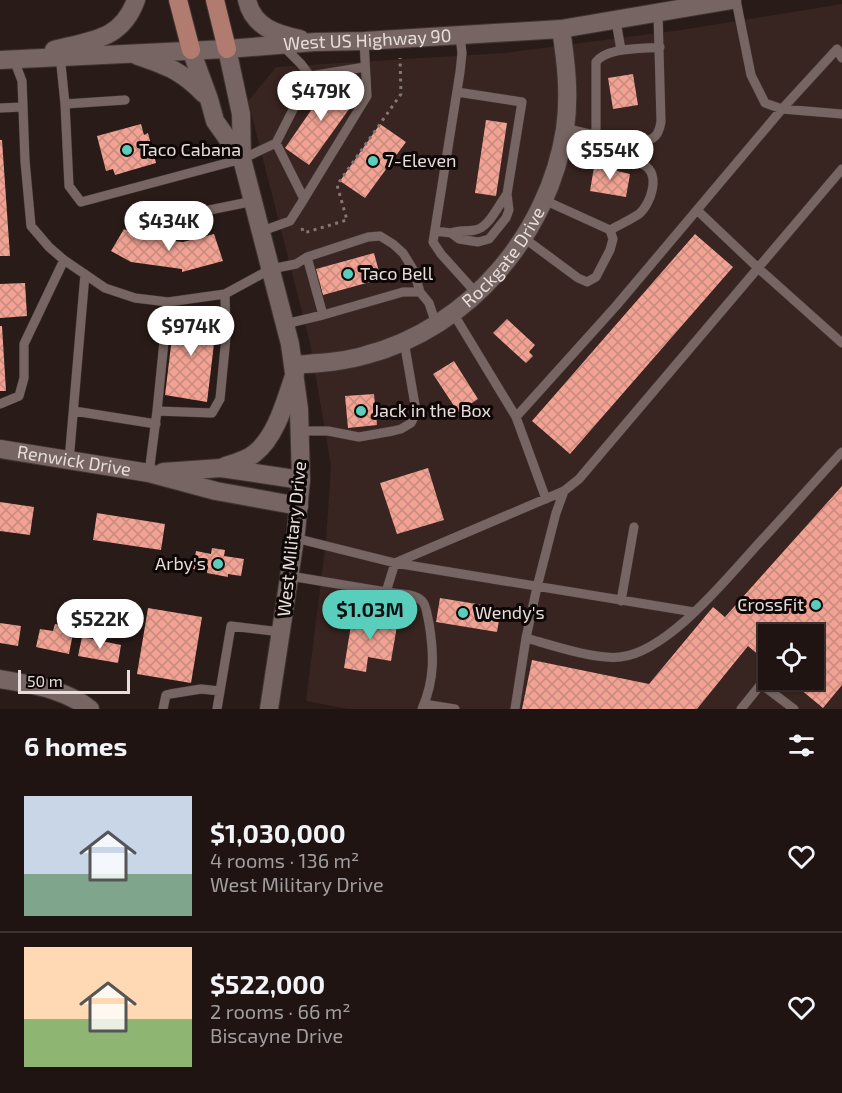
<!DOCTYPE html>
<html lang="en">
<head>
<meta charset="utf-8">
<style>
  body { margin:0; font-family:"Exo 2",sans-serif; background:#2c2120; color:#f1f3f6; height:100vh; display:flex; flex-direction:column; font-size:22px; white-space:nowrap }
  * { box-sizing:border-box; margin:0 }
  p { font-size:20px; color:#a19e9f }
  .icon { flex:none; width:33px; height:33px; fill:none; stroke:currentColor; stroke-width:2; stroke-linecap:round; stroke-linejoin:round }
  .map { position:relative; height:709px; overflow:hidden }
  .side { display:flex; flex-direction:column; background:#1f1412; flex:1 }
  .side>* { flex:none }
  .fabs { position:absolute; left:758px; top:624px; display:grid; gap:12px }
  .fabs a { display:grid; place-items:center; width:66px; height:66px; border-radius:0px; background:#1f1412; box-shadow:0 2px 4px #0004,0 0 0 2px #3c3332; font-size:30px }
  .scale { position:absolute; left:18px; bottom:15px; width:112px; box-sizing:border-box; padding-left:6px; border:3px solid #e7dddb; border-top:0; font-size:16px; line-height:21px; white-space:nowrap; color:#e7dddb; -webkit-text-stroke:4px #0d0706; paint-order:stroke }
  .price { position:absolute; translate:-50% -51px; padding:0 14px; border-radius:21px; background:#fff; color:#222; font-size:20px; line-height:39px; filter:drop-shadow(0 2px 3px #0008) }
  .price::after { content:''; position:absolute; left:50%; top:36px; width:18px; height:14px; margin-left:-9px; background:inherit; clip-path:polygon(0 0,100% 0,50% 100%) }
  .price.on { background:#5acebc; color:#111 }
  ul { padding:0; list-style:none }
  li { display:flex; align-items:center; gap:18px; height:150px; padding:0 24px }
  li+li { border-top:2px solid #3c3332 }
  li span { display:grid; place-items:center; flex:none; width:168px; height:120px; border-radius:0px; color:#555 }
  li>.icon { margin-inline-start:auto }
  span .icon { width:72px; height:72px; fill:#fffc; stroke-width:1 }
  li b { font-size:26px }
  h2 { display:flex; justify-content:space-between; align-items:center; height:72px; padding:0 24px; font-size:26px }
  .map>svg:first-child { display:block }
  .built { fill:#382420; fill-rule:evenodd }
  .building { fill:url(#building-cross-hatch) }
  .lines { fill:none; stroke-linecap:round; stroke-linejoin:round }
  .lane-casing { stroke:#403533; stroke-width:10 }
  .street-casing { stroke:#403533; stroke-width:20 }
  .secondary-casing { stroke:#403533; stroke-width:20 }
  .primary-casing { stroke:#403533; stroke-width:20 }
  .path { stroke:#837775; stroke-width:3; stroke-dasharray:3 4.5; stroke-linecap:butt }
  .lane { stroke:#766562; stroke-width:9 }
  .street { stroke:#766562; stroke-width:18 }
  .secondary { stroke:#766562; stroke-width:18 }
  .primary { stroke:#b17b70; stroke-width:18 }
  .poi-dot { fill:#5acebc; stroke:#0d0706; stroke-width:2 }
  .labels { text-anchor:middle; stroke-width:6; stroke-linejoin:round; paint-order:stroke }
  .street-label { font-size:18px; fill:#e7dddb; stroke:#0d0706 }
  .poi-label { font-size:18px; fill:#e7dddb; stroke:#0d0706; text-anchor:start }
</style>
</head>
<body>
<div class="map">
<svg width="842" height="709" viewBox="0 0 842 709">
  <defs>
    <pattern id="building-cross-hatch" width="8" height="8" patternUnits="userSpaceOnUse" patternTransform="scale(1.5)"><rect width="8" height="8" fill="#f2a292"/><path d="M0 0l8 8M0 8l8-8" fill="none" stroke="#c78a7e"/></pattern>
  </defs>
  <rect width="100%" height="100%" fill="#291b18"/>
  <path class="built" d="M842,4V709H348L306,701L326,541L331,466L310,343L248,101L276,67L504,53L681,30ZM768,634H813V680H768Z"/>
  <path class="building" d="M633,74L638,105L613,109L608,78Z
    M332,80L357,98L309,165L285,148Z
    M486,120L507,123L496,196L475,193Z
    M141,124L144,135L148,133L156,163L115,175L113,169L106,171L97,136Z
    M380,124L406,142L365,198L340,181Z
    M0,140H2L10,256H0Z
    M608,165L618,167L617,171L630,174L626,197L590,191L594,167L607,169Z
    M124,229L139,237L183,242L214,234L223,261L182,272V269L131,262L111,251Z
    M695,234L733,267L570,454L532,421Z
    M374,253L381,279L323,295L316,269Z
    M25,283L27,316L0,318V284Z
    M175,313L217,319L207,402L165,395Z
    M507,319L535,345L529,352L533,356L526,363L493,333Z
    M0,326H2L6,391H0Z
    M454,361L478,399L458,412L433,374Z
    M374,394L377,425L348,428L345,396Z
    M428,468L444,520L397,534L380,483Z
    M842,486V685L823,708L789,680H813V634H768V663L748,646L697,709H522L532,660L649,684L713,607L725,617Z
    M0,502L34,507L30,535L0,531Z
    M97,513L165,524L161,550L93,540Z
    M212,548L225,550L224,556L244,559L241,576L228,574V577L207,573V571L193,569L196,551L211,554Z
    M440,598L501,608L497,632L436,622Z
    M148,608L202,617L191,683L137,674Z
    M353,613L398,620L391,661L368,657L366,672L344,668Z
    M0,623L21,626L18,646L0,643Z
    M55,624L74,628L69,654L36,647L40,629L53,631Z
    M82,637L121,645L118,663L78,656Z"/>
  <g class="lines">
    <g class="lane-casing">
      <path id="lane" d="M736,0L751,75L765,103L782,109L842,114
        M616,21L621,50
        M460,36L462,53L460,72L433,242L441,254L477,294
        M60,55L65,104
        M310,76L365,67
        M125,100L65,104L69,186L81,202L242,159L276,143L310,76L301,64L282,45
        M0,108L23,107
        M565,128C582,132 639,147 653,138C658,135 660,128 661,122L658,13
        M596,134V62C607,47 642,49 660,47
        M276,143L304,199L367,96L364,41
        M561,146C576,150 591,154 607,157C617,159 635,160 644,165C661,174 651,204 639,214C630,220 619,225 610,230
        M697,210L758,268L842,343
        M142,213L159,217H175L254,201
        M262,231L290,221L304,199
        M435,231L451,233L459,239L478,242L489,239L506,218L509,210L507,194L522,102L457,92
        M451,233C461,229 466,232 475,230C489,228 499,204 507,194
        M524,238L578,278L587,282L596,277L610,250L613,239L610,230L544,200
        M307,257L323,315
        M64,260L105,288L135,298L168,302L225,294L226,337L220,399L212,413L157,411L149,473
        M225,294L271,269L296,264L307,257L368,237L380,236L393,244L403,253L414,271L420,292
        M453,313L516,417
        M285,324L323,315L403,292H420L429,303L436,324
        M0,404L19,396L24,378V344L64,260L49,247L31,226L25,161L22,81L14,60
        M74,411L156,424
        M157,411L168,302
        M301,431H328L359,437L393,431L401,429L411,423L415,415V405L404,341
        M69,461L85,274
        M546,499L516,417L616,306L782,109L837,49L842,58
        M295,538L395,563L694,612
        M290,576L386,592L395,563L564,491
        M386,592C397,594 414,593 422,601C427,606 427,616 429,623C434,654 435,679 422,709
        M621,601L634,527
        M526,638L537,587L556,513L564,491L579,479L842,169
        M424,704L455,709
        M163,709L166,695L170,694L201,689L220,691
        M217,709L231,626L281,632
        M515,709L526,638C551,645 595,660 620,657C668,652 727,578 759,543C787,513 814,482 842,452
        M741,709L761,684L794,709"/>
    </g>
    <g class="street-casing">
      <g id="street">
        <path id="s1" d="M294,365C318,363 343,362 366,355C470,328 549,233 565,129C570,95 566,62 561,29"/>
        <path id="s2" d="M0,449L149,473L216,491L299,506"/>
        <path d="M225,466C235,463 247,460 255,453C277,436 286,398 295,373"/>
        <path d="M163,472L221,468L301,480"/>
        <path d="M0,679C32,685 63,688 90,709"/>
      </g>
    </g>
    <g class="secondary-casing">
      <g id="secondary">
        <path d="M247,0C253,27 276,34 300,39"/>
        <path d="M227,49L241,114L242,159L290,344L299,409L301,480L296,532L269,709"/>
        <path d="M54,50C91,40 121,41 136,0"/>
        <path d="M191,50L209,99L215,121L242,159"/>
        <path d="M138,56C167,66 182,71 204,94"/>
        <path id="s3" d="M0,60L227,49L315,42L364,41L561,29L732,0"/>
      </g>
    </g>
    <g class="primary-casing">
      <path id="primary" d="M178,0L191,50
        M215,0L227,49"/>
    </g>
    <path class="path" d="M302,228L303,232H307L347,220L337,185L401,94L400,58"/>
    <use href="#lane" class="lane"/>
    <use href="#street" class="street"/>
    <use href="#secondary" class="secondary"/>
    <use href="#primary" class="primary"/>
  </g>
  <g class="poi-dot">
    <circle cx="127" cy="150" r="6"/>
    <circle cx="373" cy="161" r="6"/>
    <circle cx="348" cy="274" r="6"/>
    <circle cx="361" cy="411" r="6"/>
    <circle cx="218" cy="564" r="6"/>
    <circle cx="816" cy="605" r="6"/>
    <circle cx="463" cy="613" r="6"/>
  </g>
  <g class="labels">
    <g class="street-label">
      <text dy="6" stroke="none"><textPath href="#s3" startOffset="368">West US Highway 90</textPath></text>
      <text dy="6" stroke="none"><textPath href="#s1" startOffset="246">Rockgate Drive</textPath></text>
      <text dy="6" stroke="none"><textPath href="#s2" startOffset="75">Renwick Drive</textPath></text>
      <text transform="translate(292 539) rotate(-84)" y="6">West Military Drive</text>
    </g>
    <g class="poi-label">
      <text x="139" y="156">Taco Cabana</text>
      <text x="385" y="167">7-Eleven</text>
      <text x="360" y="280">Taco Bell</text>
      <text x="373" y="417">Jack in the Box</text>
      <text x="206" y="570" text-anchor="end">Arby's</text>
      <text x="804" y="611" text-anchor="end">CrossFit</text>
      <text x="475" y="619">Wendy's</text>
    </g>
  </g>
</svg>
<div class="fabs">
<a><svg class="icon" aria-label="locate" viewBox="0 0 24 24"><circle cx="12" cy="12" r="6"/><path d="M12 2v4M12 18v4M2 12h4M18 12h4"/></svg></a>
</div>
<div class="scale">50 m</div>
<b class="price" style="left:321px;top:122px">$479K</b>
<b class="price" style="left:610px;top:181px">$554K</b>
<b class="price" style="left:169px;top:252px">$434K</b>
<b class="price" style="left:191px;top:357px">$974K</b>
<b class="price on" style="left:370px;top:641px">$1.03M</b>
<b class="price" style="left:100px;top:650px">$522K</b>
</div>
<section class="side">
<h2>6 homes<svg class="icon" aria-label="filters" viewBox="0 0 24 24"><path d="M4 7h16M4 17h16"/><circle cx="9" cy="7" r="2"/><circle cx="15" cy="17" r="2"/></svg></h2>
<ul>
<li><span style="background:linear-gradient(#c9d6e8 65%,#7fa58c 0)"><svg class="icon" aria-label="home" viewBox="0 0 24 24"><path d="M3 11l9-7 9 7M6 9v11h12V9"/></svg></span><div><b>$1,030,000</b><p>4 rooms · 136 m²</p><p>West Military Drive</p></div><svg class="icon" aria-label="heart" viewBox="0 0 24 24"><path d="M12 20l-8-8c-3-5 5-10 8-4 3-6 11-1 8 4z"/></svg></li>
<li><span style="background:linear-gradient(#ffd9b3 60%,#8fb573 0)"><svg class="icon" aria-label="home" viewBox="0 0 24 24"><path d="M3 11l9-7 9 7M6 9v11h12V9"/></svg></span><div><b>$522,000</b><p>2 rooms · 66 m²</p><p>Biscayne Drive</p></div><svg class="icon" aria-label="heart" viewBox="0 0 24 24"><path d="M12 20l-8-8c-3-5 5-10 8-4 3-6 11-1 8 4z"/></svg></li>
</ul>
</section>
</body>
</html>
